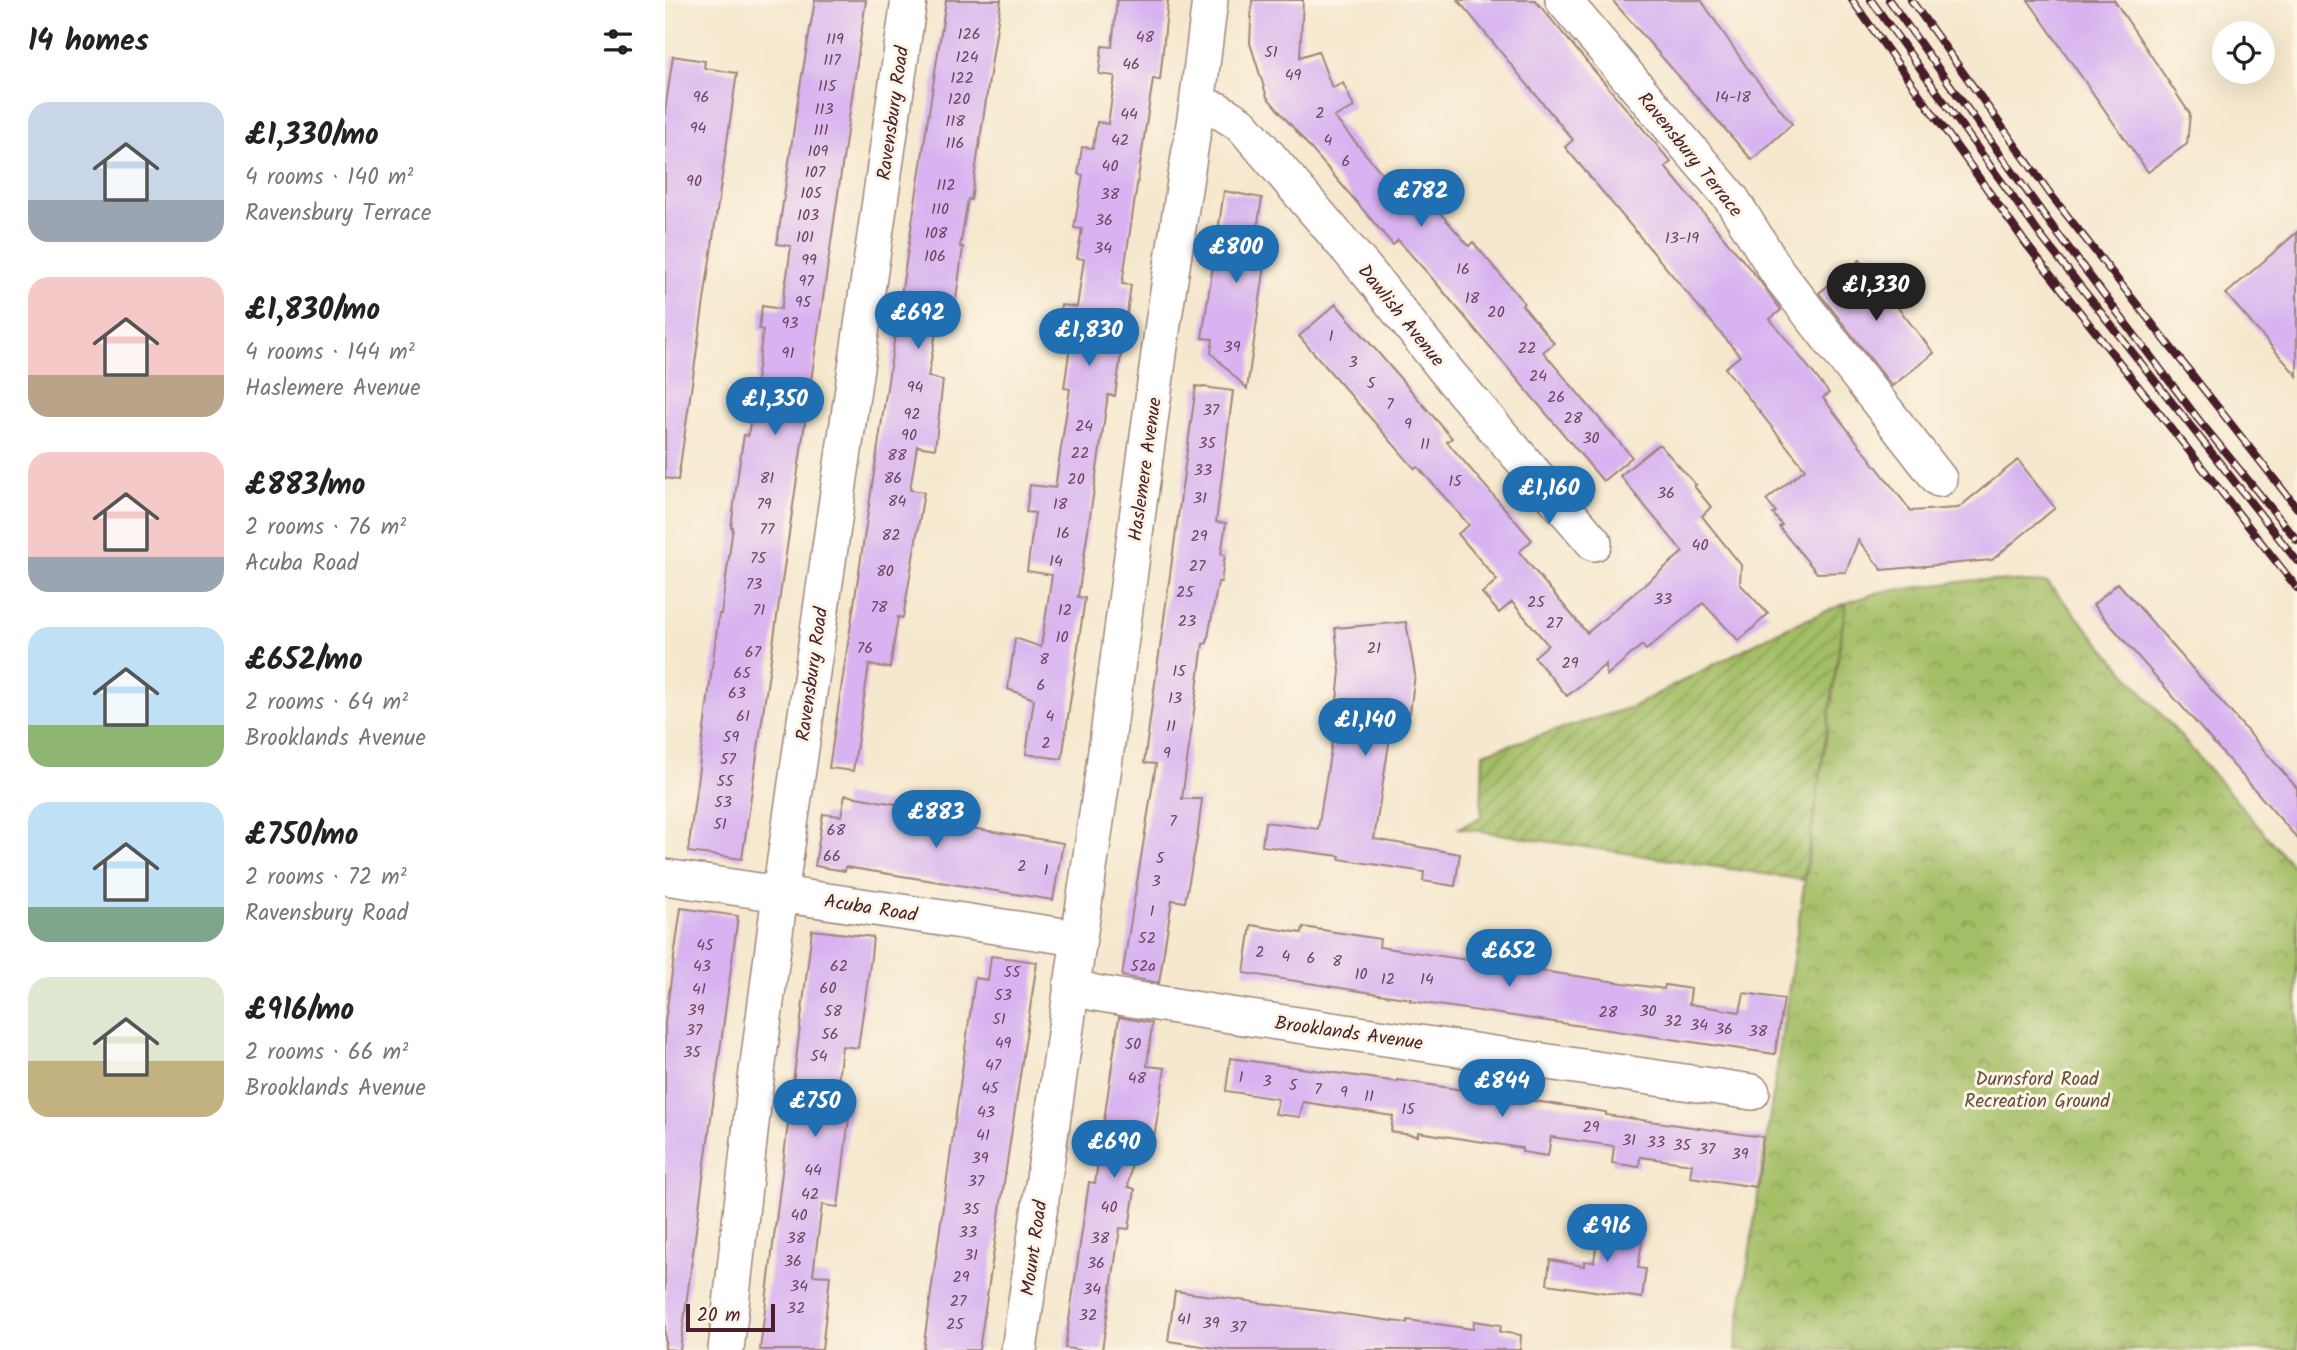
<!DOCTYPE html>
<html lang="en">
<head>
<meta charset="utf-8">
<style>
  body { margin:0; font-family:Kalam,sans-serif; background:#f2f2f2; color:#222; height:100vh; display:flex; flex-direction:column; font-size:26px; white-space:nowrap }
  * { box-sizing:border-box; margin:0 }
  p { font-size:23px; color:#767676 }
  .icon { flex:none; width:38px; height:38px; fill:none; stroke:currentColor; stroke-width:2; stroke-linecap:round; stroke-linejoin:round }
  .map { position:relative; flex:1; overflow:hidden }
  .details { display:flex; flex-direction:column; background:#fff; width:665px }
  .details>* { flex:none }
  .tools { position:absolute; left:1547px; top:21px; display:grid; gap:14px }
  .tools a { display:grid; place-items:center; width:63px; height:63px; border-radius:50%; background:#fff; box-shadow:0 7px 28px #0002; font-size:35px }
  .scale { position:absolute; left:21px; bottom:18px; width:89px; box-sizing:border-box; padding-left:7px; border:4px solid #4a1f2b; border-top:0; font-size:19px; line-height:24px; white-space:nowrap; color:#4a1f2b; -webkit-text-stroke:5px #fcf5e5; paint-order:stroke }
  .price { position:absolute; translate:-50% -60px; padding:0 16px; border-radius:24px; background:#1f6fb2; color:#fff; font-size:23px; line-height:46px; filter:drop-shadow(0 2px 4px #0008) }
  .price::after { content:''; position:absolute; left:50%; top:42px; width:21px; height:16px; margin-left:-10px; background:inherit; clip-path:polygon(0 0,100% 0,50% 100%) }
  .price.active { background:#222; color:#fff }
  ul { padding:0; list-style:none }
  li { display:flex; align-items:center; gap:21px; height:175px; padding:0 28px }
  li span { display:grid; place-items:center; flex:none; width:196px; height:140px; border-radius:21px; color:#555 }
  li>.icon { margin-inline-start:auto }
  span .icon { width:84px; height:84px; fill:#fffc; stroke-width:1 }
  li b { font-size:30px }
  h2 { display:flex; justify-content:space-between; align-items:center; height:84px; padding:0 28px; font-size:30px }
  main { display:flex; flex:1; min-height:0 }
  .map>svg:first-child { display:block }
  .park { fill:url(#park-crowns); stroke:#766e48; stroke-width:2 }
  .garden { fill:url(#garden-furrows); stroke:#766e48; stroke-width:2 }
  .building { fill:#d8b2f1 }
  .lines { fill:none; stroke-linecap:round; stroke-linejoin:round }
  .street-casing { stroke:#a0847c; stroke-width:38 }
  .street { stroke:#fff; stroke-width:35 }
  .rail-casing { stroke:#4a1f2b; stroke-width:8 }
  .rail { stroke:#fcf5e5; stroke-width:5; stroke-dasharray:16; stroke-linecap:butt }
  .labels { text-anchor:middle; stroke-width:6; stroke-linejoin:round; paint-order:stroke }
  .number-label { font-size:16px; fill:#6e445c }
  .street-label { font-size:19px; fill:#4a1f2b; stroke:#fcf5e5 }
  .park-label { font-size:19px; fill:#654f3c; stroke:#fcf5e5 }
</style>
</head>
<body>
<main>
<section class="details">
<h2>14 homes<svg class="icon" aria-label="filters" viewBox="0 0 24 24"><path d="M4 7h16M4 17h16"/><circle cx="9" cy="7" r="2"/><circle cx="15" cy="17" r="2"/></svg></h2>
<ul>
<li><span style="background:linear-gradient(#c9d6e8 70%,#9aa5b1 0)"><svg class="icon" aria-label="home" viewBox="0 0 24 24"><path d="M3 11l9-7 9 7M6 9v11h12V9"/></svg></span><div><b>£1,330/mo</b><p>4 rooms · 140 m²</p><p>Ravensbury Terrace</p></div></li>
<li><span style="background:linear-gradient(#f6c9c9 70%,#b9a48a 0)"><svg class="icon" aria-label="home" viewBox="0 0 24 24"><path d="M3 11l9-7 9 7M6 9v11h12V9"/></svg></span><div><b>£1,830/mo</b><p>4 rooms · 144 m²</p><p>Haslemere Avenue</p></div></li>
<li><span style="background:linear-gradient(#f6c9c9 75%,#9aa5b1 0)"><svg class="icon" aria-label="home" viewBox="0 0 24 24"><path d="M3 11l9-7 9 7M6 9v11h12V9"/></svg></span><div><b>£883/mo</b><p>2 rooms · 76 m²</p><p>Acuba Road</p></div></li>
<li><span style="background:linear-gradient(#bfe0f5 70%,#8fb573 0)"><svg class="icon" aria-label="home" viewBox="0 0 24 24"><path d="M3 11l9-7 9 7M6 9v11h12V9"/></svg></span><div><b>£652/mo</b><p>2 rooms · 64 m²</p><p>Brooklands Avenue</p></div></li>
<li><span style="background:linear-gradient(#bfe0f5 75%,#7fa58c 0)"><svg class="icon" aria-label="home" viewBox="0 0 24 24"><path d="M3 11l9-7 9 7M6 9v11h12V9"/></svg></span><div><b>£750/mo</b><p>2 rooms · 72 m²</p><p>Ravensbury Road</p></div></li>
<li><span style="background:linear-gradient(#dfe7d0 60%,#c2b280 0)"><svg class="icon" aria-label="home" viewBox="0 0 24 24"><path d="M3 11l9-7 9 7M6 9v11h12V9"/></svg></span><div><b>£916/mo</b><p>2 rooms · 66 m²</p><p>Brooklands Avenue</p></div></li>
</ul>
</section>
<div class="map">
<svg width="1632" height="1350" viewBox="0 0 1632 1350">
  <defs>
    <pattern id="park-crowns" width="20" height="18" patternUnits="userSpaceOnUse" patternTransform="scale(1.75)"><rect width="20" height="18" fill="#a3be65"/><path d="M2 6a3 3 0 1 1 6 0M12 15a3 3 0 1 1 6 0" fill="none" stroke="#879a53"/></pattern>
    <pattern id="garden-furrows" width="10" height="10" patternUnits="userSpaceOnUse" patternTransform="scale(1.75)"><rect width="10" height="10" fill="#a3be65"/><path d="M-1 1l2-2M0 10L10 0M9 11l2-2" fill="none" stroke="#879a53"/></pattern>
  </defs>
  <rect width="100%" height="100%" fill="#fcf5e5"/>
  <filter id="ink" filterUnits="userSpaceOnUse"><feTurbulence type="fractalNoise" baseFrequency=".0143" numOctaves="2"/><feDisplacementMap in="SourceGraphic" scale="14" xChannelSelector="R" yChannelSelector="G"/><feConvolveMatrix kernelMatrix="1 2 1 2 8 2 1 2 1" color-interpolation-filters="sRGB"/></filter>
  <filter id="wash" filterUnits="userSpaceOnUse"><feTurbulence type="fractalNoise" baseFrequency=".00686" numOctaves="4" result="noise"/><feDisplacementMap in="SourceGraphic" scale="28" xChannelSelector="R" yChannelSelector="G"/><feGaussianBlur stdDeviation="1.57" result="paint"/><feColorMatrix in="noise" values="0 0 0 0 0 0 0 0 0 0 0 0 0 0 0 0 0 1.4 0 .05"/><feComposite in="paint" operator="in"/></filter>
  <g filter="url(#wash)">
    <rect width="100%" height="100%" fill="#f5e8ce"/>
    <path class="park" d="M1311,580L1383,583L1632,871V1350H1070L1181,603L1215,592Z"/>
    <path class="garden" d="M1181,603L1139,880L794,828L816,817L818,753L967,707L1116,630Z"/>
    <g id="blocks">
      <path class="building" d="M150,0H201L77,859L23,852L54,614H56L68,527H66L75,460L79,435L83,436L94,360L98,330L94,329L97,306L116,309L122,276L126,246L112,244L134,93Z
        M281,0H336L306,200L303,199L295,247H298L289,314L283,313L280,334L271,332L263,377L278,380L270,449L252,446L245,490L259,492L238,618L233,617L225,668L204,665L188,771L164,768Z
        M452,0H503L495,80L488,79L457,284L466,285L462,314L450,396L443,395L413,597L420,598L397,759L361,754L369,699L343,689L350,638L376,647L387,575L362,571L370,513L361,512L365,485L390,488L405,389L399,388L407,333L392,331L396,305L412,307L419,259L412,258L417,229L409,228L418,175L413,174L417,147L428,148L432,122L443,124L450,76L434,74L437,46L447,47Z
        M587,0H638L635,57L653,51L667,88L678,83L689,107L669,117L721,178L733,170L750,189L753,188L804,246L808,242L859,303L857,305L889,343L878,352L967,457L938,481L767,278L733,240L728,245L602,97L585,43Z
        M793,0H870L1006,162L1000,167L1091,276L1116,310L1105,319L1164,393L1158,398L1246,511L1293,508L1353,460L1390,508L1327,560L1217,570L1193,540L1181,572L1152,573L1114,527L1117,525L1108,514L1111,512L1101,500L1140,469L1060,368L1075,356L900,147L908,140Z
        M947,0H1036L1083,69L1127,124L1087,160Z
        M1363,0H1449L1525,114L1522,144L1483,172Z
        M8,56L40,61L39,68L72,73L13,480L0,478V111Z
        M559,191L597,198L591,236L604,238L582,389L546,353L548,339L537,338Z
        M1632,232V376L1561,294Z
        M1195,260L1269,353L1227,386L1154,293Z
        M671,304L787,438L782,442L867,540L854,552L922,633L1018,552L955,476L994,444L1031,485L1029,486L1046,507L1037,516L1076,565L1075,584L1103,614L1074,641L1038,603L981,650L977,645L941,676V664L902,696L869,657L883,645L847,602L834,613L817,593L832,580L793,534L804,525L753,467L750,469L634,336Z
        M531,386L568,391L551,522L561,523L556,554L560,555L556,582H553L542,643L538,644L517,799H537L532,839L520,902L507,900L494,983L457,976L491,764L479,763Z
        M1453,583L1632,788V838L1428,605Z
        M741,622L750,674L745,713L729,712L709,839L795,854L790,886L758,881L759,872L674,859L675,856L597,846L600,822L653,829L669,730L675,671L670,628Z
        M180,795L253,808L251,819L398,843L388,900L180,867V871L150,866L158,814L176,816Z
        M16,908L73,916L15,1350H12L0,1349V1022Z
        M586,925L637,933L638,927L715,939L714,947L999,989L1000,985L1026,989L1024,1004L1075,1012L1079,993L1119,999L1110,1054L745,1001L746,999L579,973Z
        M147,930L208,937L206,957L193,1048L177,1046L172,1091L187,1093L173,1207L157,1205L151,1251L148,1275L165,1276L157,1350H95Z
        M326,956L372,962L314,1350H258L310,978L323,980Z
        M454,1017L487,1023L482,1066L500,1068L488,1145L470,1143L463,1187L470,1189L464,1229L455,1228L437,1350H415L400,1348L424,1182L430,1183Z
        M565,1058L733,1082V1080L941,1112V1115L1098,1137L1091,1187L1025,1177L1027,1164L975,1157L974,1167L947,1163L949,1146L886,1137L883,1156L857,1152V1148L753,1132V1136L726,1132L728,1116L638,1102L635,1117L610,1114L613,1099L561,1091Z
        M935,1220L979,1228L973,1268L981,1269L977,1298L882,1284L885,1260L919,1266V1261L929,1262Z
        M510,1291L742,1323L743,1320L808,1329L809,1321L836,1325L835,1332L856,1335L855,1350H564L503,1341Z"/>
    </g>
  </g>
  <g filter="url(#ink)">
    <use href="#blocks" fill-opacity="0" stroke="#a0847c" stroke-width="2"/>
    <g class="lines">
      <g class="street-casing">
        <path id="street" d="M898,0L1066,198L1113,273L1274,479
          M532,105L553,110L577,125L706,276L786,377L929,543
          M0,877L412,938
          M406,986L430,993L565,1015L1087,1092
          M61,1350L90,1087L115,894L244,0
          M354,1350L438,773L498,324L532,105L545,0"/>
      </g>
      <use href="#street" class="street"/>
      <g class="rail-casing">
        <path id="rail" d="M1187,0L1362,245L1632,588
          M1206,0L1375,235L1632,561
          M1224,0L1384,222L1533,419L1632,540
          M1246,0L1386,195L1632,508"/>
      </g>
      <use href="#rail" class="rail"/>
    </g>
  </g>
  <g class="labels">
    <g class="number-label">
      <text x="304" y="39">126</text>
      <text x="480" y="42">48</text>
      <text x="170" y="44">119</text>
      <text x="606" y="57">51</text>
      <text x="302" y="62">124</text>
      <text x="167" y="65">117</text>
      <text x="466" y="69">46</text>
      <text x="628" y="80">49</text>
      <text x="297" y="83">122</text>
      <text x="162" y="91">115</text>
      <text x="36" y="102">96</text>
      <text x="1068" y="102">14-18</text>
      <text x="294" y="104">120</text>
      <text x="159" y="114">113</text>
      <text x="655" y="118">2</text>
      <text x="464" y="119">44</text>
      <text x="290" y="126">118</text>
      <text x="33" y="133">94</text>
      <text x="156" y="135">111</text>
      <text x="455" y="145">42</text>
      <text x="663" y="145">4</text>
      <text x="290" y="148">116</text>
      <text x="153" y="156">109</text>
      <text x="681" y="166">6</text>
      <text x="445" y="171">40</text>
      <text x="150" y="177">107</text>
      <text x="29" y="186">90</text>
      <text x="281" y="190">112</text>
      <text x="146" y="198">105</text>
      <text x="445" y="199">38</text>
      <text x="275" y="214">110</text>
      <text x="143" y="220">103</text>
      <text x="439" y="225">36</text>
      <text x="271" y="238">108</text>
      <text x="140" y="242">101</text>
      <text x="1017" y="243">13-19</text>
      <text x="438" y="253">34</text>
      <text x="270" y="261">106</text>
      <text x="144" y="265">99</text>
      <text x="798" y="274">16</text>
      <text x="141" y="286">97</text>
      <text x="807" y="303">18</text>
      <text x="138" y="307">95</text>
      <text x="831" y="317">20</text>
      <text x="125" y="328">93</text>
      <text x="666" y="341">1</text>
      <text x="567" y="352">39</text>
      <text x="862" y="353">22</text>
      <text x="123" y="358">91</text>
      <text x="688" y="367">3</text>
      <text x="873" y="381">24</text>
      <text x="706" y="388">5</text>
      <text x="250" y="392">94</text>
      <text x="891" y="402">26</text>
      <text x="725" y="409">7</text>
      <text x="546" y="415">37</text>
      <text x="247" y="419">92</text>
      <text x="908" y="423">28</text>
      <text x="743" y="429">9</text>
      <text x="419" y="431">24</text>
      <text x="244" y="440">90</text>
      <text x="926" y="443">30</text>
      <text x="542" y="448">35</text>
      <text x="760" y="449">11</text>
      <text x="415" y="458">22</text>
      <text x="232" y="460">88</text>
      <text x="538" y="475">33</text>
      <text x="102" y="483">81</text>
      <text x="228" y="483">86</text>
      <text x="411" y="484">20</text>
      <text x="790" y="486">15</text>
      <text x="1001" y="498">36</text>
      <text x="535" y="503">31</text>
      <text x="232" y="506">84</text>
      <text x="99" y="509">79</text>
      <text x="395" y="509">18</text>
      <text x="102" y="534">77</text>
      <text x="398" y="538">16</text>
      <text x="226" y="540">82</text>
      <text x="534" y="541">29</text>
      <text x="1035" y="550">40</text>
      <text x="93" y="563">75</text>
      <text x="391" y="566">14</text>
      <text x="532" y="571">27</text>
      <text x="220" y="576">80</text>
      <text x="89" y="589">73</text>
      <text x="520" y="597">25</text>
      <text x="998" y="604">33</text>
      <text x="871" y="607">25</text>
      <text x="214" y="612">78</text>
      <text x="94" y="615">71</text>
      <text x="400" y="615">12</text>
      <text x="522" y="626">23</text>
      <text x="889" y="628">27</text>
      <text x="397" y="642">10</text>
      <text x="200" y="653">76</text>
      <text x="709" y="653">21</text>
      <text x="88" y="657">67</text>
      <text x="379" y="664">8</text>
      <text x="905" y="668">29</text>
      <text x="514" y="676">15</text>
      <text x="77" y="678">65</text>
      <text x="376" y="690">6</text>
      <text x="72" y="698">63</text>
      <text x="510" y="703">13</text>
      <text x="78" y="721">61</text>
      <text x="385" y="721">4</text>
      <text x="506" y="731">11</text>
      <text x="66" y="742">59</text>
      <text x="381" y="748">2</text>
      <text x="502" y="758">9</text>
      <text x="63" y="764">57</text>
      <text x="60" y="786">55</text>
      <text x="58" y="807">53</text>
      <text x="508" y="826">7</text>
      <text x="55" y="829">51</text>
      <text x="171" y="835">68</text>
      <text x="167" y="861">66</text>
      <text x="495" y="863">5</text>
      <text x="357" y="871">2</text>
      <text x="381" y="875">1</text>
      <text x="491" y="886">3</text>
      <text x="487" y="916">1</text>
      <text x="482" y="943">52</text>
      <text x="40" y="950">45</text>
      <text x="595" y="957">2</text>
      <text x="621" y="961">4</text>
      <text x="646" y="963">6</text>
      <text x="672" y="966">8</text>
      <text x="37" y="971">43</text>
      <text x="174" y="971">62</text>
      <text x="478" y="971">52a</text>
      <text x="347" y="977">55</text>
      <text x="696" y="979">10</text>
      <text x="723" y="984">12</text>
      <text x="762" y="984">14</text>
      <text x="163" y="993">60</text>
      <text x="34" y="994">41</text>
      <text x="338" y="1000">53</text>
      <text x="31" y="1015">39</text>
      <text x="168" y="1016">58</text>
      <text x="983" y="1016">30</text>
      <text x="943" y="1017">28</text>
      <text x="334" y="1024">51</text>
      <text x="1008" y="1026">32</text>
      <text x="1034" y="1030">34</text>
      <text x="1059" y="1034">36</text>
      <text x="29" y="1035">37</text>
      <text x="1093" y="1036">38</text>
      <text x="165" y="1039">56</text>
      <text x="338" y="1048">49</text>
      <text x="468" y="1049">50</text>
      <text x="27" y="1057">35</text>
      <text x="154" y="1061">54</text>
      <text x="328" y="1070">47</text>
      <text x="576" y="1082">1</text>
      <text x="472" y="1083">48</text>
      <text x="602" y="1086">3</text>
      <text x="628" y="1090">5</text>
      <text x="325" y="1093">45</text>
      <text x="653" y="1094">7</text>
      <text x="679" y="1097">9</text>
      <text x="704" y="1101">11</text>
      <text x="743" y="1114">15</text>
      <text x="321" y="1117">43</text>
      <text x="926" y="1132">29</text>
      <text x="318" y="1140">41</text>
      <text x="964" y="1145">31</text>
      <text x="991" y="1147">33</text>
      <text x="1017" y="1150">35</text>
      <text x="1042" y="1154">37</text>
      <text x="1075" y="1159">39</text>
      <text x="315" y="1163">39</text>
      <text x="148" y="1175">44</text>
      <text x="311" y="1186">37</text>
      <text x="145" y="1199">42</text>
      <text x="444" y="1212">40</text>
      <text x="306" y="1214">35</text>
      <text x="134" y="1220">40</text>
      <text x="303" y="1237">33</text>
      <text x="131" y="1243">38</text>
      <text x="435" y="1243">38</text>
      <text x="306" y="1260">31</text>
      <text x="128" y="1266">36</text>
      <text x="431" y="1268">36</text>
      <text x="296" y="1282">29</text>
      <text x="134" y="1291">34</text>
      <text x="427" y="1294">34</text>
      <text x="293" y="1306">27</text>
      <text x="131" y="1313">32</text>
      <text x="423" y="1320">32</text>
      <text x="519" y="1324">41</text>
      <text x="546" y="1328">39</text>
      <text x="290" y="1329">25</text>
      <text x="573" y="1332">37</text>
    </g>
    <g class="street-label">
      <text transform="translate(227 113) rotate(-82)" y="7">Ravensbury Road</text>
      <text transform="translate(1026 154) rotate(51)" y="7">Ravensbury Terrace</text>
      <text transform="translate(737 315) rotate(51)" y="7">Dawlish Avenue</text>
      <text transform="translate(479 469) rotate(-82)" y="7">Haslemere Avenue</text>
      <text transform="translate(146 674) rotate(-82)" y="7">Ravensbury Road</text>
      <text transform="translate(206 907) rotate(9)" y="7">Acuba Road</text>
      <text transform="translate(684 1032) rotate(8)" y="7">Brooklands Avenue</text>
      <text transform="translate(368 1248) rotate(-82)" y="7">Mount Road</text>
    </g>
    <g class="park-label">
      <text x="1372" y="1085">Durnsford Road<tspan x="1372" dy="22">Recreation Ground</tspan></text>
    </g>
  </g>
</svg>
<div class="tools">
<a><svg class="icon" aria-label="locate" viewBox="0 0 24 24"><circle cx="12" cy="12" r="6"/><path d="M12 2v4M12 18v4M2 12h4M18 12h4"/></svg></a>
</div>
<div class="scale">20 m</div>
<b class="price" style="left:756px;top:229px">£782</b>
<b class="price" style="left:571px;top:285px">£800</b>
<b class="price active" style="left:1211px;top:323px">£1,330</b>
<b class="price" style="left:253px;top:351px">£692</b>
<b class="price" style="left:424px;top:368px">£1,830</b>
<b class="price" style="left:110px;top:437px">£1,350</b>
<b class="price" style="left:884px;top:526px">£1,160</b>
<b class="price" style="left:700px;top:758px">£1,140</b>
<b class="price" style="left:271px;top:850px">£883</b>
<b class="price" style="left:844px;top:989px">£652</b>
<b class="price" style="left:837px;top:1119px">£844</b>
<b class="price" style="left:150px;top:1139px">£750</b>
<b class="price" style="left:449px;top:1180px">£690</b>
<b class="price" style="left:942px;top:1264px">£916</b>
</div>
</main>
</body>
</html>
